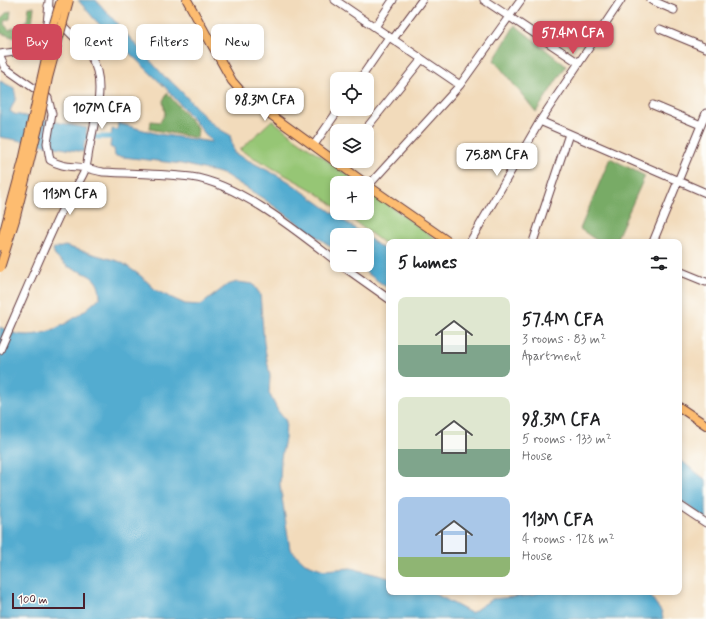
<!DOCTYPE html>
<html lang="en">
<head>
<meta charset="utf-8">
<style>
  body { margin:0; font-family:Mynerve,sans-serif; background:#f2f2f2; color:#202124; height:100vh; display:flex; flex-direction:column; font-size:15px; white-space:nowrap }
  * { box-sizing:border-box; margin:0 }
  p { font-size:13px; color:#757577 }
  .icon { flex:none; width:22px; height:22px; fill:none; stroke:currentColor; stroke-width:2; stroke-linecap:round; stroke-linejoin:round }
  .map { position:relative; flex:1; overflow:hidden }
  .panel { position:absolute; left:386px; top:239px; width:296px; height:356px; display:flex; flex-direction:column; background:#fff; border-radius:8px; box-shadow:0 2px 6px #0003 }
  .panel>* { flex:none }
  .top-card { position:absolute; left:12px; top:24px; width:314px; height:36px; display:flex; gap:8px }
  .tools { position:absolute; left:330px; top:72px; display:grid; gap:8px }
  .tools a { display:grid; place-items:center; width:44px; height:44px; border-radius:8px; background:#fff; box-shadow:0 2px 6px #0003; font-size:20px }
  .scale { position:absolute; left:12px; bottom:10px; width:73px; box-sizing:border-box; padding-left:4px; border:2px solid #4a1f2b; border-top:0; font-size:11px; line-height:14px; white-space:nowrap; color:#4a1f2b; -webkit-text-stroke:3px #fdfcf7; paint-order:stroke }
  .price { position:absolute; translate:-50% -34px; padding:0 9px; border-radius:8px; background:#fff; color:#222; font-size:13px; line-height:26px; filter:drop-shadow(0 1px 2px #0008) }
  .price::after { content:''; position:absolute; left:50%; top:24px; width:12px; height:9px; margin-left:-6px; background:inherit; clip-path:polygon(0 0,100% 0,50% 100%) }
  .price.current { background:#d1495b; color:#fff }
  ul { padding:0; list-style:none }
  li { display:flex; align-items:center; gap:12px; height:100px; padding:0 12px }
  li span { display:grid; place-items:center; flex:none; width:112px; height:80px; border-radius:8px; color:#555 }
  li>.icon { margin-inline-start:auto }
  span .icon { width:48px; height:48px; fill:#fffc; stroke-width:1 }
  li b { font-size:17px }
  h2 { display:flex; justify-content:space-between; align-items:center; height:48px; padding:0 12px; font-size:17px }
  .chip { padding:0 14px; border-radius:8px; background:#fff; box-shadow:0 2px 6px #0003; font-size:14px; line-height:36px }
  .chip.current { background:#d1495b; color:#fff }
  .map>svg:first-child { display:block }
  .green { fill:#96c675; stroke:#707250 }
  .forest { fill:#78ab66; stroke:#616548 }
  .water { fill:#53acd0; stroke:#4e667e }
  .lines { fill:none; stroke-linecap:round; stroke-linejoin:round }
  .canal { stroke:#53acd0; stroke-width:5 }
  .minor-casing { stroke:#633b41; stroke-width:9 }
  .major-casing { stroke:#633b41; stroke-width:10 }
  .minor { stroke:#fff; stroke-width:7 }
  .major { stroke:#fdbc70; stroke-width:8 }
  .major-bridge-casing { stroke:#633b41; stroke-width:10; stroke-linecap:butt }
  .major-bridge { stroke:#fdbc70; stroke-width:8 }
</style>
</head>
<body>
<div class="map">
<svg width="706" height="619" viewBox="0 0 706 619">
  <rect width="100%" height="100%" fill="#fdfcf7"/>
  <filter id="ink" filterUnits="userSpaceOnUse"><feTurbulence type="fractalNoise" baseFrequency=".025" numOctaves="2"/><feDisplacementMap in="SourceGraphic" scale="8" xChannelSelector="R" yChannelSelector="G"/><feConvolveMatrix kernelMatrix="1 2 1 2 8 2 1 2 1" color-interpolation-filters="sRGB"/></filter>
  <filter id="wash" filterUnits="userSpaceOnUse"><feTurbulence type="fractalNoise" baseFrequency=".012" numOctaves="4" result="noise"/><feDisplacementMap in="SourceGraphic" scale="16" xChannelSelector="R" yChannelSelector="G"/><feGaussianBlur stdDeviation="0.9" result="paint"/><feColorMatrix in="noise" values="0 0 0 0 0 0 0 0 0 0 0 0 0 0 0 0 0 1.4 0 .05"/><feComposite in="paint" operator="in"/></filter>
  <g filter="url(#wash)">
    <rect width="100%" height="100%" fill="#f2dbbb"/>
    <path class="green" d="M272,120L295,138L360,183H337V208L314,191L240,150Z
      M367,189L440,242H389V247L343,213H367Z"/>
    <path class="forest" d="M29,7H34L31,31L26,33L22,40L0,33V19L7,12L11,11L10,19L5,20L4,24L9,30L27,21Z
      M515,25L566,66L536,112L494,60Z
      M167,93L198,129L197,138L150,129L151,121L160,122L165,114L163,101Z
      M610,158L645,176L615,242H599L580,229Z"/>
    <path class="water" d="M78,0H96L164,76C188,93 203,123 230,135L234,153L288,181L364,235H337V251L264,199L224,174L182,164L115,156L114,149L110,147L112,129L117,130L118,123L158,134L212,142L167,89L96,21Z
      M0,81L14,88L16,98L10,111L14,114L87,128L83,152L0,137Z
      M367,237L389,253V289L356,265H367Z
      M65,246L121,262L141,276L157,291L185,304L201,305L227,285L237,282L253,284L260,294L264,343L270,376L269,393L278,411L286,421L285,439L281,458L280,485L290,549L305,563L324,570L351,568L389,578V592H432L471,613L492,599L533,595L539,592H648L662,613L663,619H0V327C5,329 12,333 17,334C48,340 79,317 100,297C100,274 83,274 67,266C63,263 59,259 55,256L53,249Z
      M679,459L706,480V519L679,499Z"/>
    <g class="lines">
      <path class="canal" d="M79,134L86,137H117"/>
    </g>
  </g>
  <g filter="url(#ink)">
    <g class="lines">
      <g class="minor-casing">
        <path id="minor" d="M335,0L460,85
          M484,0L579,63
          M651,0L674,10
          M375,27L393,0
          M660,29L706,48
          M393,39L422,0
          M0,54C10,52 26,52 34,47C48,39 48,14 49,0
          M0,57L5,68L48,98L52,114L47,143L50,160C61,167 72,166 85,168C91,169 97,171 103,172C132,174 161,173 191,177C240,184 298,232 337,262
          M360,79L389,37
          M653,105L701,125
          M540,121L706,193
          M364,131L422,59
          M314,145L339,109
          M368,186L460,85L521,0
          M470,242L540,121L621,0
          M533,242L569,134
          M653,242L706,113
          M341,265L389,299
          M679,271L706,282
          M0,350C20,305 39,259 60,214C67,199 79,185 85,170C88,162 88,153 90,146C94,122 103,94 97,71C89,43 60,30 48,6
          M679,505L706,523"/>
      </g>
      <g class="major-casing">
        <path id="major" d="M187,0L232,81L245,96L365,183
          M367,185L449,242
          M679,407L706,425"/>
      </g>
      <use href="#minor" class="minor"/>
      <use href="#major" class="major"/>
      <g class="major-bridge-casing">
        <path id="major-bridge" d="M0,246L23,161L53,27L61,0
          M0,268L15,220L38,128L48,78L69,0"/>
      </g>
      <use href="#major-bridge" class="major-bridge"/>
    </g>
  </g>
</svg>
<div class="tools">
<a><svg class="icon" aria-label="locate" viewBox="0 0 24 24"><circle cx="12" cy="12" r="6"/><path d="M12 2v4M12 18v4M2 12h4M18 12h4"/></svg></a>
<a><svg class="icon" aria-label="layers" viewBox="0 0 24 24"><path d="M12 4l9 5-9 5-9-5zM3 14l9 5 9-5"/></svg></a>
<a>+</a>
<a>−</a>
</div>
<div class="scale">100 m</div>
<b class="price current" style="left:573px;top:55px">57.4M CFA</b>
<b class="price" style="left:265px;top:122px">98.3M CFA</b>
<b class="price" style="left:102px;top:130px">107M CFA</b>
<b class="price" style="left:497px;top:177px">75.8M CFA</b>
<b class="price" style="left:70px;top:216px">113M CFA</b>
<div class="top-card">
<a class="chip current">Buy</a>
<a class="chip">Rent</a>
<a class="chip">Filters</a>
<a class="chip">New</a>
</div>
<section class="panel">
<h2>5 homes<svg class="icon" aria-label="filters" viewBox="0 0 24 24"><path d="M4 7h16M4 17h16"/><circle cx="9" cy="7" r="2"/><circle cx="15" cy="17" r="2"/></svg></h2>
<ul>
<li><span style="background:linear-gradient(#dfe7d0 60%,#7fa58c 0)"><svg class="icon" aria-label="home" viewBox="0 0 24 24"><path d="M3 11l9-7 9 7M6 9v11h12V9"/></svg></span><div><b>57.4M CFA</b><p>3 rooms · 83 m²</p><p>Apartment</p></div></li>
<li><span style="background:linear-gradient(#dfe7d0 65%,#7fa58c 0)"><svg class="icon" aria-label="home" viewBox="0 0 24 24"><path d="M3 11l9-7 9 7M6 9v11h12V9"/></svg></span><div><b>98.3M CFA</b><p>5 rooms · 133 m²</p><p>House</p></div></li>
<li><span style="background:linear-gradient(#a9c7e8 75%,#8fb573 0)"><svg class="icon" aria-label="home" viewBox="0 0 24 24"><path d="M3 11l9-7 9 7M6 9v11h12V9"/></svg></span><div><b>113M CFA</b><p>4 rooms · 128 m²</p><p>House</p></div></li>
</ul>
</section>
</div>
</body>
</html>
